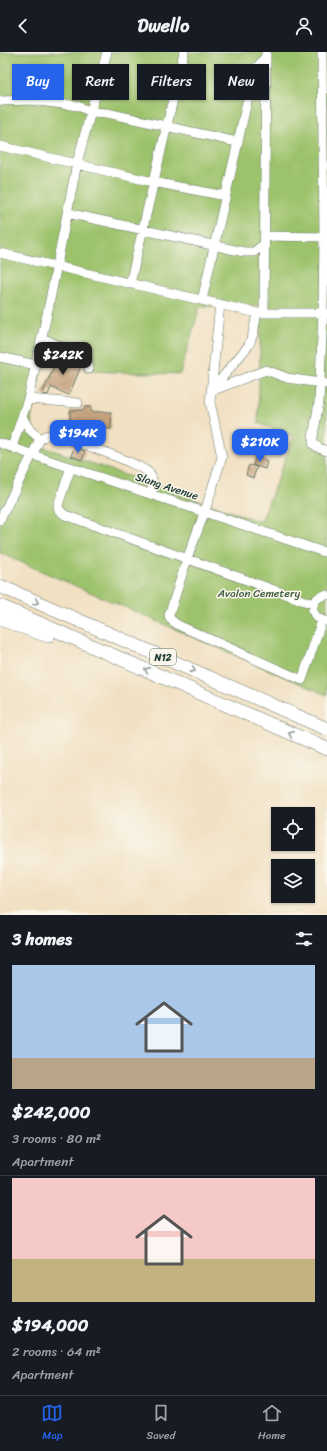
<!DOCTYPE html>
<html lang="en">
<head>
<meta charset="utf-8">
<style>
  body { margin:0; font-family:Sriracha,sans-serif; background:#20242c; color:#f1f3f6; height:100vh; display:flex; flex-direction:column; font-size:15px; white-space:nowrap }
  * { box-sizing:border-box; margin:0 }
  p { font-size:13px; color:#9ea1a6 }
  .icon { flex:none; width:22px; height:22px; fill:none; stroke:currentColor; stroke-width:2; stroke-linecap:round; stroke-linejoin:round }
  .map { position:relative; height:863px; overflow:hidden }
  .sheet { display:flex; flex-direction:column; background:#171b24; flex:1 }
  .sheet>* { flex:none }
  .top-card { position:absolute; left:12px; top:12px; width:303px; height:36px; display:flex; gap:8px }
  .tools { position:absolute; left:271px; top:755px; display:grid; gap:8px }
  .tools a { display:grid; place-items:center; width:44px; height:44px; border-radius:0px; background:#171b24; box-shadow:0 1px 3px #0004; font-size:20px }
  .price { position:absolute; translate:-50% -34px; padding:0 9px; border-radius:8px; background:#2563eb; color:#fff; font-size:13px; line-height:26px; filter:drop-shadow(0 1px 2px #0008) }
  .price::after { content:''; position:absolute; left:50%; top:24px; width:12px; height:9px; margin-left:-6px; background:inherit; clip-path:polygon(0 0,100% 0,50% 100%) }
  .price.selected { background:#222; color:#fff }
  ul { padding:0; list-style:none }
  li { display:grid; align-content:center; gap:8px; height:212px; padding:0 12px }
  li+li { border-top:1px solid #363941 }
  li span { display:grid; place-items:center; height:124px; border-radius:0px; color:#555 }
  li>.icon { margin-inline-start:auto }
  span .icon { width:72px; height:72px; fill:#fffc; stroke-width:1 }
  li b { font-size:17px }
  h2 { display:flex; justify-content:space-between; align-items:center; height:48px; padding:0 12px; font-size:17px }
  .pill { padding:0 14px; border-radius:0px; background:#171b24; box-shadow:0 1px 3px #0004; font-size:14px; line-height:36px }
  .pill.selected { background:#2563eb; color:#fff }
  header { display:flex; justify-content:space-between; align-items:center; height:52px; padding:0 12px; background:#171b24; font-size:18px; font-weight:800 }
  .tab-bar { display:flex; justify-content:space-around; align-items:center; height:56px; border-top:1px solid #363941; background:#171b24; font-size:11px; color:#9ea1a6 }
  .tab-bar a { display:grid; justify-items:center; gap:2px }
  .tab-bar .selected { color:#2563eb }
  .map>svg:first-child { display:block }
  .green { fill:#9dc26c; stroke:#5e8050; fill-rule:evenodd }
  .building { fill:#c5a27d }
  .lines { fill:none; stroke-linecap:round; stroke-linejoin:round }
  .minor-casing { stroke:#687666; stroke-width:10 }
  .highway-casing { stroke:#687666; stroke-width:14 }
  .minor { stroke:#fff; stroke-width:9 }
  .highway { stroke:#fff; stroke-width:13 }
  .oneway { stroke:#8f9e9a }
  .labels { text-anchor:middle; stroke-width:3; stroke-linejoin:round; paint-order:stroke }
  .shield { fill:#fbf7ec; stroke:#61756b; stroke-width:1 }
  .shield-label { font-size:10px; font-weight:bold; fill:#1f3d34 }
  .street-label { font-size:11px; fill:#1f3d34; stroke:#fbf7ec }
  .park-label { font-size:11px; fill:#3e5e42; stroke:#fbf7ec }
</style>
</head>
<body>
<header><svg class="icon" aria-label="back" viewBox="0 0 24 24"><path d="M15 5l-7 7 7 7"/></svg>Dwello<svg class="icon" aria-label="person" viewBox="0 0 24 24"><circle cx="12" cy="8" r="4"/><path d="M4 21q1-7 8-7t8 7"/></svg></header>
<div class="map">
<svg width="327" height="863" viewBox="0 0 327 863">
  <rect width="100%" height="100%" fill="#fbf7ec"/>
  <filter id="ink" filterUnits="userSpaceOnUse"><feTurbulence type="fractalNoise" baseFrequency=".025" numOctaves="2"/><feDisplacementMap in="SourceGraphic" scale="8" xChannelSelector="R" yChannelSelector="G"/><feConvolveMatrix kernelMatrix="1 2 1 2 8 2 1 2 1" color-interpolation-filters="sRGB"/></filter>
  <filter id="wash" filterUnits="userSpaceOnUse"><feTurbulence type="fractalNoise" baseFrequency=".012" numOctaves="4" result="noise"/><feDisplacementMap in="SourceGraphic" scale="16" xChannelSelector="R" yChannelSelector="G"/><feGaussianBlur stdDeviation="0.9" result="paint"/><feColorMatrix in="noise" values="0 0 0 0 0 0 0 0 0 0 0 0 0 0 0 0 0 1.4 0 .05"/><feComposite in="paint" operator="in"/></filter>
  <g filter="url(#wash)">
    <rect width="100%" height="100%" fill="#f1e0c2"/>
    <path class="green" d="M0,0H327V643L0,501ZM200,254H261L258,371L294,384L261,470L38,393L31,367L46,294L84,312L85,319L180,322Z"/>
    <g id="blocks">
      <path class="building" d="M59,304L81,314L69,343L51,335L48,343L42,342Z
        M84,355H91V360H111V377L91,376V380H82V375H70V358H84Z
        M74,396L85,399L82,408L71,404Z
        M256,405L267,409L265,417L253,413Z
        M249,413L257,415L253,426L246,423Z"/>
    </g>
  </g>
  <g filter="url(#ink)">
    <use href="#blocks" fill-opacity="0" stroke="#687666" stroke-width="1"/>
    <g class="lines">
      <g class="minor-casing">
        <path id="minor" d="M322,0L324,185L323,261L319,350L313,385V392L319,396L327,399
          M0,49L31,48L78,54L91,60L107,61L237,90
          M0,94L153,130L226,144
          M67,161L244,200H254L264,192
          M264,184L327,185
          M0,201L257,261H327
          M130,232L184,0
          M202,248L254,19L266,4
          M220,252L210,350L222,405L205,459L187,507L171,557L169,563L170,567L178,573L302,628L322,568
          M264,261L266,0
          M42,286L87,306L89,317
          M0,305L36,313
          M211,339L266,318L287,326L327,332
          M211,339L249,293L253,282L257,261
          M28,347L78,351
          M22,365L30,378L40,387
          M0,391L33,403L327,501
          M12,395L28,347L49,253L77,111L107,0
          M71,415L58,453L59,458L65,463L313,552
          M0,468L40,387C42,386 46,383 48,383C60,382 143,413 149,421C154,428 153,434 151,442
          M327,543C308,544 308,568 327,569"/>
      </g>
      <g class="highway-casing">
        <path id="highway" d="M0,534L327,677
          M0,554L327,697
          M0,567L48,584"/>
      </g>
      <use href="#minor" class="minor"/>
      <use href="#highway" class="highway"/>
    </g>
    <defs><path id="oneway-chevron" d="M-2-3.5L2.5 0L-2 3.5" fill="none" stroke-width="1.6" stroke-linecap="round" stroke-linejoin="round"/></defs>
    <g class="oneway">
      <use href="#oneway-chevron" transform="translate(36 550) rotate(24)"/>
      <use href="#oneway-chevron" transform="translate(147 618) rotate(-156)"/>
      <use href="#oneway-chevron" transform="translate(193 618) rotate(24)"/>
      <use href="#oneway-chevron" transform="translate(291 682) rotate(-156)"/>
    </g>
  </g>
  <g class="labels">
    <rect class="shield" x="150" y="597" width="26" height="16" rx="3"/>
    <g class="shield-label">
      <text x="163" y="609">N12</text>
    </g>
    <g class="street-label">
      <text transform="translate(167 434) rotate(18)" y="4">Slang Avenue</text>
    </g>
    <g class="park-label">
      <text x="259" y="545">Avalon Cemetery</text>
    </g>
  </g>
</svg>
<div class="tools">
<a><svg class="icon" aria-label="locate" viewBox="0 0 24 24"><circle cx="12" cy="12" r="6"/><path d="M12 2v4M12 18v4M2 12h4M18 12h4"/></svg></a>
<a><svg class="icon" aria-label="layers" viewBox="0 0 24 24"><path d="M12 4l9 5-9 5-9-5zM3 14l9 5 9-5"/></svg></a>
</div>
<b class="price selected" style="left:63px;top:324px">$242K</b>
<b class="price" style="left:78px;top:402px">$194K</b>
<b class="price" style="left:260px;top:411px">$210K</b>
<div class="top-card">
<a class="pill selected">Buy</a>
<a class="pill">Rent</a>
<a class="pill">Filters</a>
<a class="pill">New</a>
</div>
</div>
<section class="sheet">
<h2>3 homes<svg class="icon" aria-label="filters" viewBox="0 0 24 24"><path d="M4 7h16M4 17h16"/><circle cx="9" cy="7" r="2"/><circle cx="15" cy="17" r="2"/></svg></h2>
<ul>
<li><span style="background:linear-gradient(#a9c7e8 75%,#b9a48a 0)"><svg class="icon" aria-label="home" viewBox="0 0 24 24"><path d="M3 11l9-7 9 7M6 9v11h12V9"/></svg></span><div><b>$242,000</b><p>3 rooms · 80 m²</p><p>Apartment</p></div></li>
<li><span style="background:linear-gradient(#f6c9c9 65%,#c2b280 0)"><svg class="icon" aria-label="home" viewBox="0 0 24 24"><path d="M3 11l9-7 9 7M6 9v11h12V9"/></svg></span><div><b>$194,000</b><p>2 rooms · 64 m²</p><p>Apartment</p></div></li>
</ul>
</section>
<nav class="tab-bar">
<a class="selected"><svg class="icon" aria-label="map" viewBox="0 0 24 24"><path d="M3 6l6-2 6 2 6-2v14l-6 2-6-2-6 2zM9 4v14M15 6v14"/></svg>Map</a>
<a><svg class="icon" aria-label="saved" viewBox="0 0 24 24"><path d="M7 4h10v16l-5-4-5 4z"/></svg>Saved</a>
<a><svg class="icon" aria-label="home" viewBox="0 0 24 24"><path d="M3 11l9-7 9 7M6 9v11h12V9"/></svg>Home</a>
</nav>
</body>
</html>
